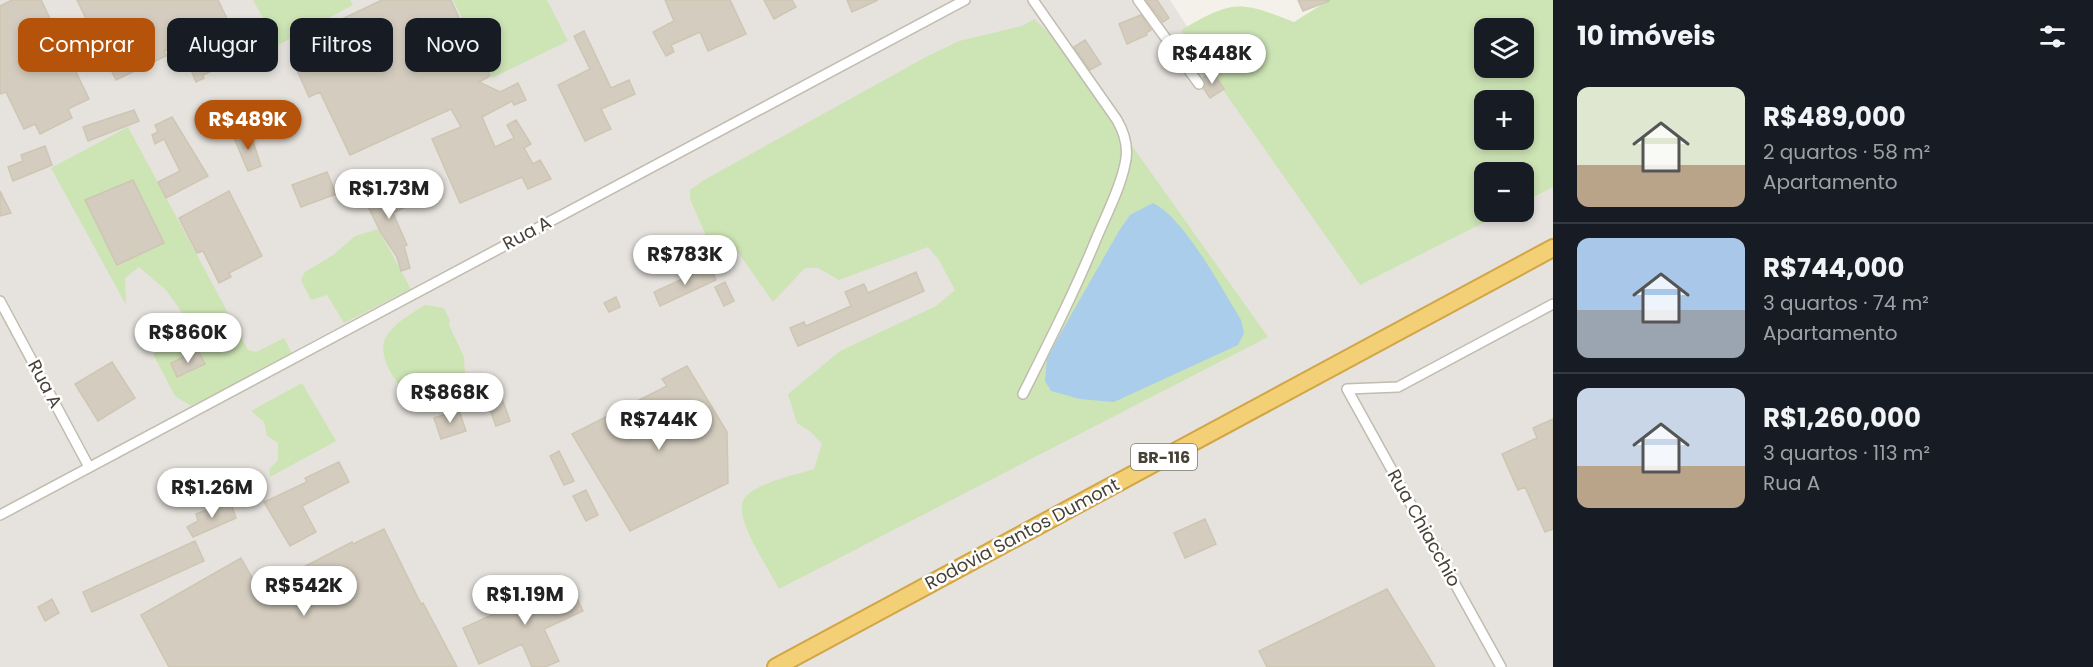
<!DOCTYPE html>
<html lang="pt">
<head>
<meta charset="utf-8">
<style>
  body { margin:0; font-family:Poppins,sans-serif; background:#20242c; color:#f1f3f6; height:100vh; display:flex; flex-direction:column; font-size:22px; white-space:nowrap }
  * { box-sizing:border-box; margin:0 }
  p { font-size:20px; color:#9ea1a6 }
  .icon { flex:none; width:33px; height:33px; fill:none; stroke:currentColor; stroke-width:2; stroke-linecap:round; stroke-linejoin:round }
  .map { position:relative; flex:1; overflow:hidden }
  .details { display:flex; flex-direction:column; background:#171b24; width:540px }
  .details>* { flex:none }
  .hud { position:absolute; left:18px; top:18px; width:570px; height:54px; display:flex; gap:12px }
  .fabs { position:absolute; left:1474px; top:18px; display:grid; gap:12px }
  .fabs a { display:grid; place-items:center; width:60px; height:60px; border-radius:12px; background:#171b24; box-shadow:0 3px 9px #0003; font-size:30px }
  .price { position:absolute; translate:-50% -51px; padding:0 14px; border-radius:21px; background:#fff; color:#222; font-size:20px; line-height:39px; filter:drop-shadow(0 2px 3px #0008) }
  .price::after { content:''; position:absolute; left:50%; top:36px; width:18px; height:14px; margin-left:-9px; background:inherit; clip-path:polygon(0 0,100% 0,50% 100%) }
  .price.on { background:#b45309; color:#fff }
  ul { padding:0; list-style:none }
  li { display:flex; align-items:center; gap:18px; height:150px; padding:0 24px }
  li+li { border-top:2px solid #363941 }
  li span { display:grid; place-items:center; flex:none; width:168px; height:120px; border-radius:12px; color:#555 }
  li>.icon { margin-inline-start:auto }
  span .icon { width:72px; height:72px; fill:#fffc; stroke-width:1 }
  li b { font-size:26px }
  h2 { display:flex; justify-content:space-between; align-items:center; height:72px; padding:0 24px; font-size:26px }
  .tag { padding:0 21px; border-radius:12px; background:#171b24; box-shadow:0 3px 9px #0003; font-size:21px; line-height:54px }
  .tag.on { background:#b45309; color:#fff }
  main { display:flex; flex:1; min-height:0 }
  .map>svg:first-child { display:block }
  .industrial { fill:#e6e3de; fill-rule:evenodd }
  .green { fill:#cde4b5; fill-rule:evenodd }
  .water { fill:#aacdeb }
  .building { fill:#d4cdbf; stroke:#cec5b3; stroke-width:1.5 }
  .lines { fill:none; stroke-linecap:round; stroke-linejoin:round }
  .street-casing { stroke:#c1bcaf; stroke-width:12 }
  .highway-casing { stroke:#d2a545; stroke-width:20 }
  .street { stroke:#fff; stroke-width:9 }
  .highway { stroke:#f3cf75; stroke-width:16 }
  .labels { text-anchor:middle; stroke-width:5; stroke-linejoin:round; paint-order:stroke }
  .shield { fill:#fff; stroke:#7e7b74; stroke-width:1.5 }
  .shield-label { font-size:16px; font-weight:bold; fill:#474238 }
  .street-label { font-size:18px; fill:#474238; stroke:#fff }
</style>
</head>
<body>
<main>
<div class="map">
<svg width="1553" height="667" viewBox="0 0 1553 667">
  <rect width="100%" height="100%" fill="#f3f1e9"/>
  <path class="industrial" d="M0,0H1170L1247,120L1553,0V667H0ZM1485,28H1524V68H1485ZM1485,100H1524V140H1485ZM1485,172H1524V212H1485Z"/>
  <path class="green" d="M253,0H350L353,5L278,45Z
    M453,0H547L568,41L492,78Z
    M1329,0H1553V187L1524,202V172H1485V212H1505L1360,285L1181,30C1233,0 1238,0 1294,22ZM1485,28H1524V68H1485ZM1485,100H1524V140H1485Z
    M1034,19L1047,31L1078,70L1268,337L779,589C770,571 734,518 743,501C752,483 796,475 814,469L822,444L811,432L797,423L788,394L840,351L936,306L955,290L939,260L928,247L839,280L818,268H805L773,302L738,252H713L690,199V190L704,180L924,58L959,41L1022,26Z
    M128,127L248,350L256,352L284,338L292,354L191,406L175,396L153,354L175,336L193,328L166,290L139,267L125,278L126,305L51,168Z
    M378,229L411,289L344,323L327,295L311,300L301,280L305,272L333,255L355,236Z
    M425,305L444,308L450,320L449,325L464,357L465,375C451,382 433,395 418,395C398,394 375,354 386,337C394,323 412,313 425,305Z
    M302,383L336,441L270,477L269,469L278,460V443L267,436L264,422L251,411Z"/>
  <path class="water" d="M1153,203C1185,219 1222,289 1241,320L1244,333L1238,345L1114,402L1080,399L1051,391L1045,381L1047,359L1059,336L1119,231L1130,215Z"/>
  <path class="building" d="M12,0H41L89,99L68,109L72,118L40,134L35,124L24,129L6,92L0,94V6Z
    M77,0H218L228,21L164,51L166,56L116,80Z
    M382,0H451L459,18L451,21L459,37L468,34L490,76L479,82L500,92L518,83L526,100L514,105L512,101L482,117L495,147L514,138L507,125L516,120L531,144L524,148L533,164L540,160L551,179L528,189L522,177L460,203L432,139L461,127L451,109L350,155L320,92L309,97L295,66L302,63L298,55L312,48L306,36Z
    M665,0H730L746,34L708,51L700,32L671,45L674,52L666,56L653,32L674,21Z
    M764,0H792L796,7L774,19Z
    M847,0H878L852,12Z
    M1146,0H1157L1169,18L1163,22Z
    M1298,0H1329V1L1303,11Z
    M1141,15L1151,30L1146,33L1147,35L1127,44L1119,24Z
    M262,25L269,42L253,49L246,32Z
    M584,31L611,88L629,80L635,94L601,109L611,129L585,141L558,85L590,69L574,36Z
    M1085,40L1101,64L1090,70L1074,47Z
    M1224,43L1227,52L1213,55L1211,46Z
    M240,46L245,56L203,75L204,78L196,82L191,70Z
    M1212,71L1224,89L1210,98L1204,89L1206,84L1203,78Z
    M134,110L139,121L88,141L83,127Z
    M172,117L208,176L166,198L158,182L180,171L164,139L155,144L152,135L158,132L155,125Z
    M250,132L261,166L248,171L234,138Z
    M45,146L52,165L13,181L8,167L23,161L21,155Z
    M327,172L336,194L301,207L292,185Z
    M133,180L164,243L117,265L85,200Z
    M392,183L404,208L393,213L407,245L404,246L410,268L401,271L397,257L381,233L363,196Z
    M0,191L11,213L0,216Z
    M229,191L262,256L229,273L231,277L219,283L203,251L197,253L179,218Z
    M710,266L716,280L660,306L654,292Z
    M916,272L924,291L798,346L790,328L804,322L806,326L851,306L845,292L864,284L868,293Z
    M725,282L734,301L724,306L715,287Z
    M616,297L620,307L609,312L604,303Z
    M198,350L205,364L177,377L171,363Z
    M112,362L135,398L98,421L75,384Z
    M687,366L727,432L728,483L630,531L572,434L667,386L662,379Z
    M492,390L496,401L502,399L510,421L496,426L484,393Z
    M459,410L466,431L441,439L434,418Z
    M1553,419V529L1545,532L1525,487L1518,490L1502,454L1537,438L1533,428Z
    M559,451L574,481L564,485L550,456Z
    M339,462L349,482L302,506L316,532L290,546L264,502L307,482L305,478Z
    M586,490L598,515L586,521L573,496Z
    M230,501L236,518L193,537L187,527L198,521L196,514Z
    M1205,519L1216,544L1185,558L1174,533Z
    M384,529L421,604L423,603L457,667H169L141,615L241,558L259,590L352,542L353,544Z
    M195,541L204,561L92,612L83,592Z
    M568,580L583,611L544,629L559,661L545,667H532L522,644L479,664L463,628Z
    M1387,589L1435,667H1267L1259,651Z
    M52,599L59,613L45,621L38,607Z"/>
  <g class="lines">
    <g class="street-casing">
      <path id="street" d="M1138,0L1199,84
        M0,301L89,467
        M1023,394C1049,342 1075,291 1097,237C1107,213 1120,189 1125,164C1129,148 1125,134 1117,120L1033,0
        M0,515L965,0
        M1501,667L1347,389L1398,387L1553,304"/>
    </g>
    <g class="highway-casing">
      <path id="highway" d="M776,667L1553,248"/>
    </g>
    <use href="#street" class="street"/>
    <use href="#highway" class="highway"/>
  </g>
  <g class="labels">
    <rect class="shield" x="1131" y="444" width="66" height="26" rx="4.5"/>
    <g class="shield-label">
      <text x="1164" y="463">BR-116</text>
    </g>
    <g class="street-label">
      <text transform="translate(527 233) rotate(-28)" y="6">Rua A</text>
      <text transform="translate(45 384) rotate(62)" y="6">Rua A</text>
      <text transform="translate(1424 528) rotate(61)" y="6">Rua Chiacchio</text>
      <text transform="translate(1022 534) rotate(-28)" y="6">Rodovia Santos Dumont</text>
    </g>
  </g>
</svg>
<div class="fabs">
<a><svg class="icon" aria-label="layers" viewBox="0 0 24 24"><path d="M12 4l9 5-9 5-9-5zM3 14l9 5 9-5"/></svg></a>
<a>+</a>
<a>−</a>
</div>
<b class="price" style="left:1212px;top:85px">R$448K</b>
<b class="price on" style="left:248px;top:151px">R$489K</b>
<b class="price" style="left:389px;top:220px">R$1.73M</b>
<b class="price" style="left:685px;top:286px">R$783K</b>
<b class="price" style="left:188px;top:364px">R$860K</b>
<b class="price" style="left:450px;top:424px">R$868K</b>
<b class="price" style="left:659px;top:451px">R$744K</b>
<b class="price" style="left:212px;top:519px">R$1.26M</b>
<b class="price" style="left:304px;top:617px">R$542K</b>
<b class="price" style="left:525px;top:626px">R$1.19M</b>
<div class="hud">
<a class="tag on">Comprar</a>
<a class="tag">Alugar</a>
<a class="tag">Filtros</a>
<a class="tag">Novo</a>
</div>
</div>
<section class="details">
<h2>10 imóveis<svg class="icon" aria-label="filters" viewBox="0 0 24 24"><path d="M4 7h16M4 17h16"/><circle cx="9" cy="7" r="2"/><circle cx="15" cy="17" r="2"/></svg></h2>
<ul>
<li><span style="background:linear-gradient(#dfe7d0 65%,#b9a48a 0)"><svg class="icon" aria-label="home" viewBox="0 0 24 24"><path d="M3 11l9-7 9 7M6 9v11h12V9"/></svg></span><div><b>R$489,000</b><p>2 quartos · 58 m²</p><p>Apartamento</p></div></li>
<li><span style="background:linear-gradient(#a9c7e8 60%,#9aa5b1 0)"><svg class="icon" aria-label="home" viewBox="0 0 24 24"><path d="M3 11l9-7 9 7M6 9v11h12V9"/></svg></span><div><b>R$744,000</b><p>3 quartos · 74 m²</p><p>Apartamento</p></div></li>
<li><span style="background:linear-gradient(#c9d6e8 65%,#b9a48a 0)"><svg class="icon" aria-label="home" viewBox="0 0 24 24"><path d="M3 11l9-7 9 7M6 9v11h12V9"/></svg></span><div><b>R$1,260,000</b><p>3 quartos · 113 m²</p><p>Rua A</p></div></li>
</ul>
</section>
</main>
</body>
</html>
